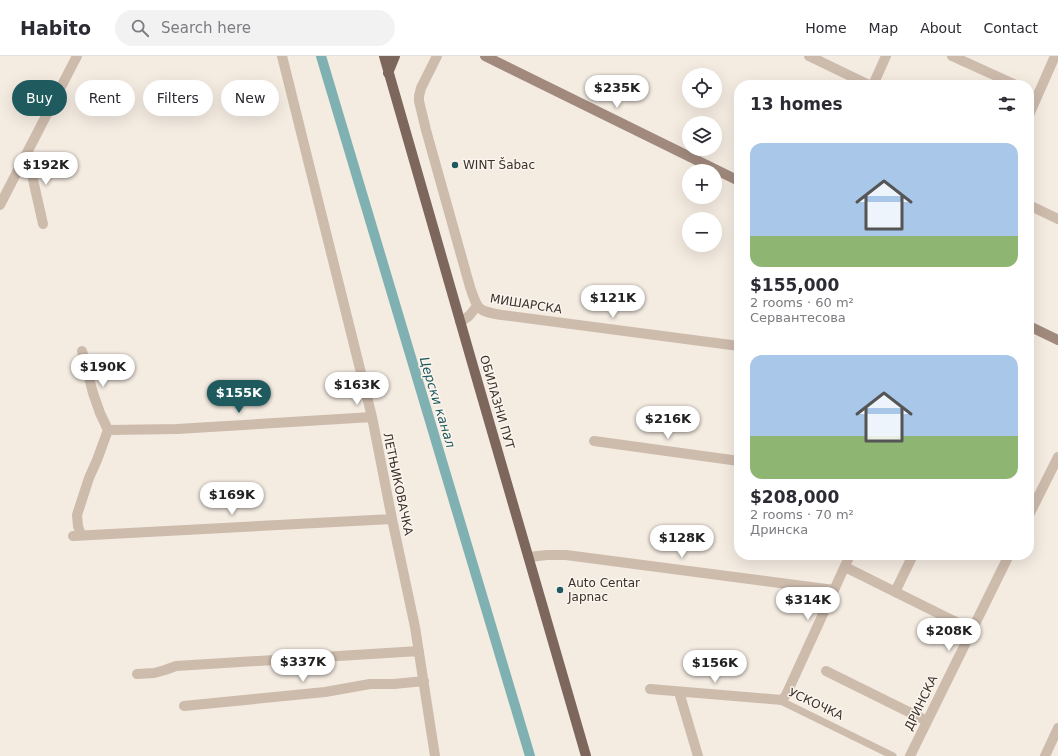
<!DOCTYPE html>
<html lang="en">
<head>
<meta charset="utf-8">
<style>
  body { margin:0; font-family:"DejaVu Sans",sans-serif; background:#f2f2f3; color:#2b2b33; height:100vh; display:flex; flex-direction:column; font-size:15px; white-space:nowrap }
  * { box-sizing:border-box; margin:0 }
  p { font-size:13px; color:#7c7c81 }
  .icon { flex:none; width:22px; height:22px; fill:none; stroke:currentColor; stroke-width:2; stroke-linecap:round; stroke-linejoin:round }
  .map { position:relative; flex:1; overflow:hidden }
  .drawer { position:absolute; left:734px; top:24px; width:300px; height:480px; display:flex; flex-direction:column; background:#fff; border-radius:16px; box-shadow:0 4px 16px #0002 }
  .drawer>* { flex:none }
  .hud { position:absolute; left:12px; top:24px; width:380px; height:36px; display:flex; gap:8px }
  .tools { position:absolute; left:682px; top:12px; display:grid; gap:8px }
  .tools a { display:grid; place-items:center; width:40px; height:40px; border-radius:50%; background:#fff; box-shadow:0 4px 16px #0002; font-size:20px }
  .price { position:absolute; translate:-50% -34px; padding:0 9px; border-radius:14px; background:#fff; color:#222; font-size:13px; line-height:26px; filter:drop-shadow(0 1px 2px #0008) }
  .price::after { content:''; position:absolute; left:50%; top:24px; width:12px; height:9px; margin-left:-6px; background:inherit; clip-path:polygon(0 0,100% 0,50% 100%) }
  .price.active { background:#1f5a5e; color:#fff }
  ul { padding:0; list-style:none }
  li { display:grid; align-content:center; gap:8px; height:212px; padding:0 16px }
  li span { display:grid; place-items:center; height:124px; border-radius:12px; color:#555 }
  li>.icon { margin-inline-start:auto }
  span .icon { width:72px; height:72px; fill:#fffc; stroke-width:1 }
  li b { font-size:17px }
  h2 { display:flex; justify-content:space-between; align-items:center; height:48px; padding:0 16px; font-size:17px }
  .pill { padding:0 14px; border-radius:18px; background:#fff; box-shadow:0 4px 16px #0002; font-size:14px; line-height:36px }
  .pill.active { background:#1f5a5e; color:#fff }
  header { display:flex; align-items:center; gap:24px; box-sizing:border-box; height:56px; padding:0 20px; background:#fff; border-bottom:1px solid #e1e1e2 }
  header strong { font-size:19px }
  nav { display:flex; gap:22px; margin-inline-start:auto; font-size:14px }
  .search { width:280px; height:36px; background:#f2f2f3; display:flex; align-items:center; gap:10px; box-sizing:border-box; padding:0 14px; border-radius:22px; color:#7c7c81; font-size:15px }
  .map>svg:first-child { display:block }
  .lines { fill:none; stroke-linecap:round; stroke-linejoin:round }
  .canal { stroke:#7fb0b2; stroke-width:10 }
  .pedestrian { stroke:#cdbbac; stroke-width:7 }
  .minor { stroke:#cdbbac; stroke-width:10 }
  .secondary { stroke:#a18a7d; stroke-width:10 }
  .primary { stroke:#7d675c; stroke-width:10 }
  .poi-dot { fill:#1f5a5e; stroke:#fbf5ee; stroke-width:1.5 }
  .labels { text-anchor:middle; stroke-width:3; stroke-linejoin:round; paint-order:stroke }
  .poi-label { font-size:12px; fill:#3b302b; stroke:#fbf5ee; text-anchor:start }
  .street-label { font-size:12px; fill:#3b302b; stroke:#fbf5ee }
  .water-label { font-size:13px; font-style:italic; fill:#1f5a5e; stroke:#fbf5ee }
</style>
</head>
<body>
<header>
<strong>Habito</strong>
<div class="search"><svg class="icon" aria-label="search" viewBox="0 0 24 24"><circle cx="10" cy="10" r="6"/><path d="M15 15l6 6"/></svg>Search here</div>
<nav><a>Home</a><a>Map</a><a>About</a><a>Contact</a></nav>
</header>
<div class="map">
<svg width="1058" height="700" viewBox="0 0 1058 700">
  <rect width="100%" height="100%" fill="#f4ebe1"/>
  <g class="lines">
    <path class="canal" d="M321,0L530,700"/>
    <path class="pedestrian" d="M781,645L893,700"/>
    <path class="minor" d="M282,0L372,361L392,463L415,571L435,700
      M437,0L421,32L419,40V45L426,74L470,231C478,255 478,255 502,259L739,290
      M809,0L869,29
      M952,0L1016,29
      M873,29L886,0
      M1029,59L1055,0
      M23,106L32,119L43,168
      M0,149L77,0
      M1029,149L1058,163
      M460,266L469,260L477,250
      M108,374L177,373L372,361
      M594,385L739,405
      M1029,459L1058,401
      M81,479L78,470L77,459L89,422L97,404L108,374L100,357L93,337L82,295
      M73,480L392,463
      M529,501L547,499H566L834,534
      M845,511L972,574
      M895,536L913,499
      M826,615L927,665
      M137,618L154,617L165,614L176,610L419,595
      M650,633L782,644L786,639L850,499
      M679,636L698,700
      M184,650L325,636L370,628H394L424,625
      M910,700L1009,499
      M1045,700L1058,672"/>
    <path class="secondary" d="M485,0L739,125
      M1029,270L1058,284"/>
    <path class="primary" d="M384,0C450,234 519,466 586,700
      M388,17L395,0"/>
  </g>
  <g class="poi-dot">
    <circle cx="455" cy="109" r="4"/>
    <circle cx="560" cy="534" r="4"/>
  </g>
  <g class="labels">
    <g class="poi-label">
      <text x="463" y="113">WINT Šabac</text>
      <text x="568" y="531">Auto Centar<tspan x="568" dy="14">Japnac</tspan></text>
    </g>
    <g class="street-label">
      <text transform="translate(526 248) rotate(9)" y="4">МИШАРСКА</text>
      <text transform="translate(497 346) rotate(74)" y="4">ОБИЛАЗНИ ПУТ</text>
      <text transform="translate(398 428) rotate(78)" y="4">ЛЕТЊИКОВАЧКА</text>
      <text transform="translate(921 647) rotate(-64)" y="4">ДРИНСКА</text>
      <text transform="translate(816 648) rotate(25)" y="4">УСКОЧКА</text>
    </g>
    <g class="water-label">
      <text transform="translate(438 346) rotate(73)" y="5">Церски канал</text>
    </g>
  </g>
</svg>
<div class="tools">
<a><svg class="icon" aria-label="locate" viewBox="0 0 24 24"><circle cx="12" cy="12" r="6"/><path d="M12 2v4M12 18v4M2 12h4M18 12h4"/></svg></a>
<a><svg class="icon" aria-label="layers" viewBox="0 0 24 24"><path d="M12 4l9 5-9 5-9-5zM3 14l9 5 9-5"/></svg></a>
<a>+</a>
<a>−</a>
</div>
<b class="price" style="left:617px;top:53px">$235K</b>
<b class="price" style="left:46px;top:130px">$192K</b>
<b class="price" style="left:613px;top:263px">$121K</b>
<b class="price" style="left:103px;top:332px">$190K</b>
<b class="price" style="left:357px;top:350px">$163K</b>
<b class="price active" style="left:239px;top:358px">$155K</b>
<b class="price" style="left:668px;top:384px">$216K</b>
<b class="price" style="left:232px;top:460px">$169K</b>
<b class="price" style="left:682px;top:503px">$128K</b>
<b class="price" style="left:808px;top:565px">$314K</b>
<b class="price" style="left:949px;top:596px">$208K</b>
<b class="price" style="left:303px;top:627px">$337K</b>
<b class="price" style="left:715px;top:628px">$156K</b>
<div class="hud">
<a class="pill active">Buy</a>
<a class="pill">Rent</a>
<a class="pill">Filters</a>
<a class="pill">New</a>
</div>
<section class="drawer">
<h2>13 homes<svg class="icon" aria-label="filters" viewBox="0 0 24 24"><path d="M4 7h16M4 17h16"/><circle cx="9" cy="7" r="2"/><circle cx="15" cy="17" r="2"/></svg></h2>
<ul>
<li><span style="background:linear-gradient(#a9c7e8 75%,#8fb573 0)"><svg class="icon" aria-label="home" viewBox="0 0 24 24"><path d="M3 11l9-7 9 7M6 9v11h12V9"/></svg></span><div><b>$155,000</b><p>2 rooms · 60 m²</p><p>Сервантесова</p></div></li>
<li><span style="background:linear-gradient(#a9c7e8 65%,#8fb573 0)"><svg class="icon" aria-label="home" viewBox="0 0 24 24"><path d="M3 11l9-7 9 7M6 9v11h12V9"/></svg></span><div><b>$208,000</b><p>2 rooms · 70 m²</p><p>Дринска</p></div></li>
</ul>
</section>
</div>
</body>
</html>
